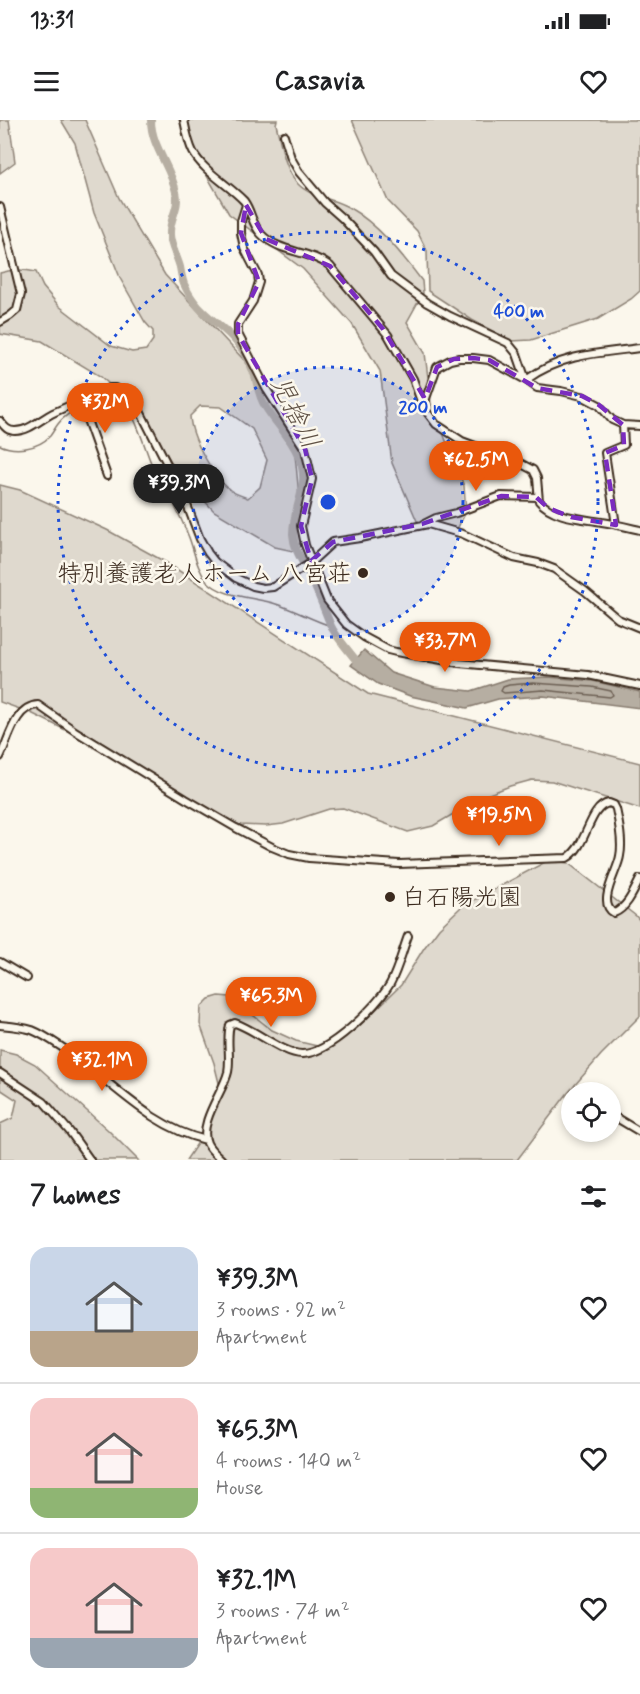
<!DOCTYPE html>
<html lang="en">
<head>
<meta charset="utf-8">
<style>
  body { margin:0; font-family:Mynerve,"Klee One",sans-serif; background:#f2f2f2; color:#202124; height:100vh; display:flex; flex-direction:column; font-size:22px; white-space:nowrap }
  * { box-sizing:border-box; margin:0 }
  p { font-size:20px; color:#757577 }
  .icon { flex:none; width:33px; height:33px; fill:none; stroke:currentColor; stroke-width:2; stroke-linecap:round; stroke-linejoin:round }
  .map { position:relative; height:1040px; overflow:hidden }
  .details { display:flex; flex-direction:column; background:#fff; flex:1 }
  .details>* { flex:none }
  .fabs { position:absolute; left:561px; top:962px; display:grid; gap:12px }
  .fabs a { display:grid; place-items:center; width:60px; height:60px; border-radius:50%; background:#fff; box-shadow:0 3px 9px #0003; font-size:30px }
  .price { position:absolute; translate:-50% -51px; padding:0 14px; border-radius:21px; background:#ea580c; color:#fff; font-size:20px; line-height:39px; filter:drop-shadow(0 2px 3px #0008) }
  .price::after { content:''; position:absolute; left:50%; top:36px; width:18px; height:14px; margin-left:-9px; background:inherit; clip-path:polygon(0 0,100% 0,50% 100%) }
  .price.current { background:#222; color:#fff }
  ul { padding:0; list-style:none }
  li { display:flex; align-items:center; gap:18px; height:150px; padding:0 30px }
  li+li { border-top:2px solid #e0e0e0 }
  li span { display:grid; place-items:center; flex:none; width:168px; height:120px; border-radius:18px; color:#555 }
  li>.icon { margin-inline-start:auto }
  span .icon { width:72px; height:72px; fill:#fffc; stroke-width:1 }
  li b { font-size:26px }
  h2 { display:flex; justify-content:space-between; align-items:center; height:72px; padding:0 30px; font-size:26px }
  .status { display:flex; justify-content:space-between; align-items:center; height:42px; padding:0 30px; background:#fff; direction:ltr }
  .status svg { height:16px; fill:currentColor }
  header { display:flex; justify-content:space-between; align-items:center; height:78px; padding:0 30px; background:#fff; font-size:27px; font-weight:700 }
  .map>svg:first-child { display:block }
  .green { fill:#dfd9ce; stroke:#8d8276; stroke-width:1.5; fill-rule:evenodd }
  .water { fill:#b6aea2; stroke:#85796d; stroke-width:1.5 }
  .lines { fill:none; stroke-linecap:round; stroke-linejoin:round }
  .shore { stroke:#6c5f53; stroke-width:1.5 }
  .stream { stroke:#85796d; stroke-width:1.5 }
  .river { stroke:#b6aea2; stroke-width:8 }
  .minor-casing { stroke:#3b2a1e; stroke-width:10 }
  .minor { stroke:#fbf7ec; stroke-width:6 }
  .marked { fill:none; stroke:#7b2cbf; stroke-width:4.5; stroke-dasharray:12 8; stroke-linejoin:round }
  .ring { fill:none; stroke:#1d4ed8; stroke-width:3; stroke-dasharray:3 6 }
  .poi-dot { fill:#3b2a1e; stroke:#fbf7ec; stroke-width:2 }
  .labels { text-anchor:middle; stroke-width:5; stroke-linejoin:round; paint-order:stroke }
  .poi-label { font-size:24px; fill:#3b2a1e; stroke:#fbf7ec; text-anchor:end }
  .water-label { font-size:26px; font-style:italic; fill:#605246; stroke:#fbf7ec }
  .centre { fill:#1d4ed8; stroke:#fbf7ec; stroke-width:3 }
  .ring-label { font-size:18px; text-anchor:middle; font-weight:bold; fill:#1d4ed8; stroke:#fbf7ec; stroke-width:5; stroke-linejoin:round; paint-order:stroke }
</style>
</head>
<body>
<div class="status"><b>13:31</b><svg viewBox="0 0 49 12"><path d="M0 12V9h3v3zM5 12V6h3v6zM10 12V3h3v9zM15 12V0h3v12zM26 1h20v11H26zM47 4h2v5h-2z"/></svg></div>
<header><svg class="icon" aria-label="menu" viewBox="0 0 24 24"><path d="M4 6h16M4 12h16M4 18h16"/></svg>Casavia<svg class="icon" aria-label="heart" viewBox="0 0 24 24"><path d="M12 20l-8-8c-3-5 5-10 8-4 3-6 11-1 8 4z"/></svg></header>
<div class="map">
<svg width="640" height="1040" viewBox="0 0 640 1040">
  <rect width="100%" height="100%" fill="#fbf7ec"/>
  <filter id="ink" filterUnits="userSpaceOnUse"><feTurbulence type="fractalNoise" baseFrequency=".0167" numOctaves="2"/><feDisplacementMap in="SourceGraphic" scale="12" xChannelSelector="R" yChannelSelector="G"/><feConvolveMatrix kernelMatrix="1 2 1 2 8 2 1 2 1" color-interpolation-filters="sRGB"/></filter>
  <g filter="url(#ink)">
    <path class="green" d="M0,0H9L15,42L0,53Z
      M61,0H85L119,78L165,155L243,239L270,266L290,299L296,344L303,420L293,431L275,427L214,391L177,352L143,294L100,256L42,221L0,214V153C12,149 23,149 36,152L43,167L59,186L111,226L132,232L146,230L153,220V211L145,202L121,160L94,93L75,23ZM200,286L221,287L252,309L267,340L260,367L248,378C242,376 235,374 230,370C213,356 191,318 190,296Z
      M179,0H277L276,4C281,24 284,48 298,64C310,77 333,78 348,87C378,104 401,133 422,161L423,173L407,202L425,233L431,283L464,366L466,392L457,409L435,407L417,401L392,343L380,251L352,204L303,149L229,94L196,37Z
      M352,0H640V171L631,179L598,199L531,220L511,221L472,200L428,171L427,131L417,111L388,81Z
      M0,365L20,370L107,410L167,443L368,574L640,643V689L552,661L532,660L510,666L484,676L433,706L408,712L343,688L329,689L283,704L266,706L240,705L201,688L172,666L96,625L31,593L0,582Z
      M549,740L568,743L636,796L640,801V896L601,935L567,974L517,1040H186L203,1015L221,971L214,943L200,904L201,887L209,879L219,876L230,877L272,910L296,921L317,926L329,925L354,911L401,865L424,828L439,808L461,787Z
      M0,930L16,934L35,944L108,1010L138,1040H0V1004L13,998L17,980L0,969Z"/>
    <path class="water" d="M364,530L391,553L435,567L471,571L508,559L548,557L593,561L640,572V588L543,576L498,579L467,588L410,576L378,564L351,545Z"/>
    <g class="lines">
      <path class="shore" d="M533,563L592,567L611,571L613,575L610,577L543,570L504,573L501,571L503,567L509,565Z"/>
      <path class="stream" d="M86,285C95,281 106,274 116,278C137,287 145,335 156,354C158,358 161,362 163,365C173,381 181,398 188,415C194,429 196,448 207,461C223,478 255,477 276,484C295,490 312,500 331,506
        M0,325C15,332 38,329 50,316C53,312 55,308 58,304C64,296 72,291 81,287"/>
      <path class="river" d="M151,0C151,26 171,47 176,72C180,88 170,97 170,112C169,124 177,135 180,147C181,153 182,159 184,164C198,196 219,200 238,224C246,233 251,245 255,256C258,267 259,277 265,286C275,303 290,316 298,335C312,366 293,384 293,414C294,432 305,444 312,460C319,475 325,491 331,506C335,515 354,538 361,546"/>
      <g class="minor-casing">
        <path id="minor" d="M184,0C186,10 188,22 193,32C203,51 229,65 244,81C252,92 251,103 261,114C279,133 309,130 330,146L388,215L413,259L423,287L436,304L462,321L516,341L533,350L537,358L539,381C554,398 581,398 602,402C615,404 627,407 640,410
          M284,15L291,38L299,52L325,83L343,99L374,132L391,156L427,183L450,196L508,223L517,234L526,260
          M246,85L241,101V113L244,128L258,155L259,162L253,181L238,204V214L267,270L305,329L312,359L301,406L305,425L327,480L346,504L364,517L388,530L396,532L459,543L588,555L640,566
          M0,87L21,174L17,190L10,196L0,202
          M526,260C562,234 598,233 640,228
          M80,280L107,356
          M423,287L437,247L450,240L459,238H473L489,240L526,260L537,268L561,271L582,276L599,285L612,300L623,305L640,306
          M0,301C4,306 7,311 15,311C29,311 41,299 53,293C72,284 91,276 110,268H115L125,274L137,286L142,295L184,377L200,419L208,433L215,442L236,458L253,466L263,468L273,467L309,444L333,422L360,418L428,404L463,414L514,438L538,443L554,449L585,471L618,499L640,508
          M424,404L436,398L456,393L501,376L538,377
          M616,405L605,333L624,325L623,305
          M0,637C9,619 15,586 38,585L75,611L186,679L236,708L272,727L289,734L309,738L399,744L567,738C588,726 588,687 609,683L614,685L616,689C619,703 623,722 620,736C618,751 596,783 614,793C627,788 634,771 640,759
          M0,842L27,858
          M0,905C10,906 22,907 32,910C42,914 51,920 60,926C108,957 148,1007 206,1020
          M0,953L44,982L70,1012L90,1040
          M610,994L640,1012
          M222,1040C217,1035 210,1030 207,1023C198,1002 224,971 228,952C231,936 226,920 230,905L235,903C254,909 283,934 302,934C329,934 377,886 390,864C398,849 402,832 408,816"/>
      </g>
      <use href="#minor" class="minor"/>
    </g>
  </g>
  <path class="marked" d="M246,85L266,119L330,146L383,209L425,279L437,247L454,239L473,238L489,240L537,268L582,276L599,285L623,305L624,325L605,333L616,405L571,397L548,388L536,377L501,376L422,404L333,422L311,441L301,406L312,359L305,329L238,214V204L259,162L241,113Z"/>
  <circle cx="328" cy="382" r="135" fill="#1d4ed8" fill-opacity=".12"/>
  <g class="ring">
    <circle cx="328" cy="382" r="135"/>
    <circle cx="328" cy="382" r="270"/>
  </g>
  <g class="poi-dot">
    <circle cx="363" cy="453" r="6"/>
    <circle cx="390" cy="777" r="6"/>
  </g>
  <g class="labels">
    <g class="poi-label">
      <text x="351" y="461">特別養護老人ホーム 八宮荘</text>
      <text x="402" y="785" text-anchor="start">白石陽光園</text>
    </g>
    <g class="water-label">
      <text transform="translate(296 292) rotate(63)" y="9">児捨川</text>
    </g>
  </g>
  <circle cx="328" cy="382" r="9" class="centre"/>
  <g class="ring-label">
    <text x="519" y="197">400 m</text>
    <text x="423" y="293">200 m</text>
  </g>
</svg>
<div class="fabs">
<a><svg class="icon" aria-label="locate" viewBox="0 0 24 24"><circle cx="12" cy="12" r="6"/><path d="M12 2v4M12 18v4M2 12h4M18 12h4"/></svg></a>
</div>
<b class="price" style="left:105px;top:314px">¥32M</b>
<b class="price" style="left:476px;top:372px">¥62.5M</b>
<b class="price current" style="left:179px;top:395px">¥39.3M</b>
<b class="price" style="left:445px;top:553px">¥33.7M</b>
<b class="price" style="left:499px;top:727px">¥19.5M</b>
<b class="price" style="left:271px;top:908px">¥65.3M</b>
<b class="price" style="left:102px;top:972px">¥32.1M</b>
</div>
<section class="details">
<h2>7 homes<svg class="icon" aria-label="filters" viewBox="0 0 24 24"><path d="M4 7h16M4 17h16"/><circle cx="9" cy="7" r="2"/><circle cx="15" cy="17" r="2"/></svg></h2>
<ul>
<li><span style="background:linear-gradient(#c9d6e8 70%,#b9a48a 0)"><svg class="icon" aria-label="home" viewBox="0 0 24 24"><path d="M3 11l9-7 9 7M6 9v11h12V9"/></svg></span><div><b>¥39.3M</b><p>3 rooms · 92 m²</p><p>Apartment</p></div><svg class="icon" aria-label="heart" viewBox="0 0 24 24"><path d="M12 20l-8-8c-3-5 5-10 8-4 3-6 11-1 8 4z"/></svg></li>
<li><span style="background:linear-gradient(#f6c9c9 75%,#8fb573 0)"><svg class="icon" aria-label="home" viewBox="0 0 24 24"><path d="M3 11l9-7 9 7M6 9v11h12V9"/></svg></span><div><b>¥65.3M</b><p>4 rooms · 140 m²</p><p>House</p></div><svg class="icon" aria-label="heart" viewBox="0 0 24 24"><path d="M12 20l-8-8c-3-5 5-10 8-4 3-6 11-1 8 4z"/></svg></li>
<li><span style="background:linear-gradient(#f6c9c9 75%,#9aa5b1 0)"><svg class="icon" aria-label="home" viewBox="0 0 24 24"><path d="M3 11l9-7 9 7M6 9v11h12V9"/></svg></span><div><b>¥32.1M</b><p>3 rooms · 74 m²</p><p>Apartment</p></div><svg class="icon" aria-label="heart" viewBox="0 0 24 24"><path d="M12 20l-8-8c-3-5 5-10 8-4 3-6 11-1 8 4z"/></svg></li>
</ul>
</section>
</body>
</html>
